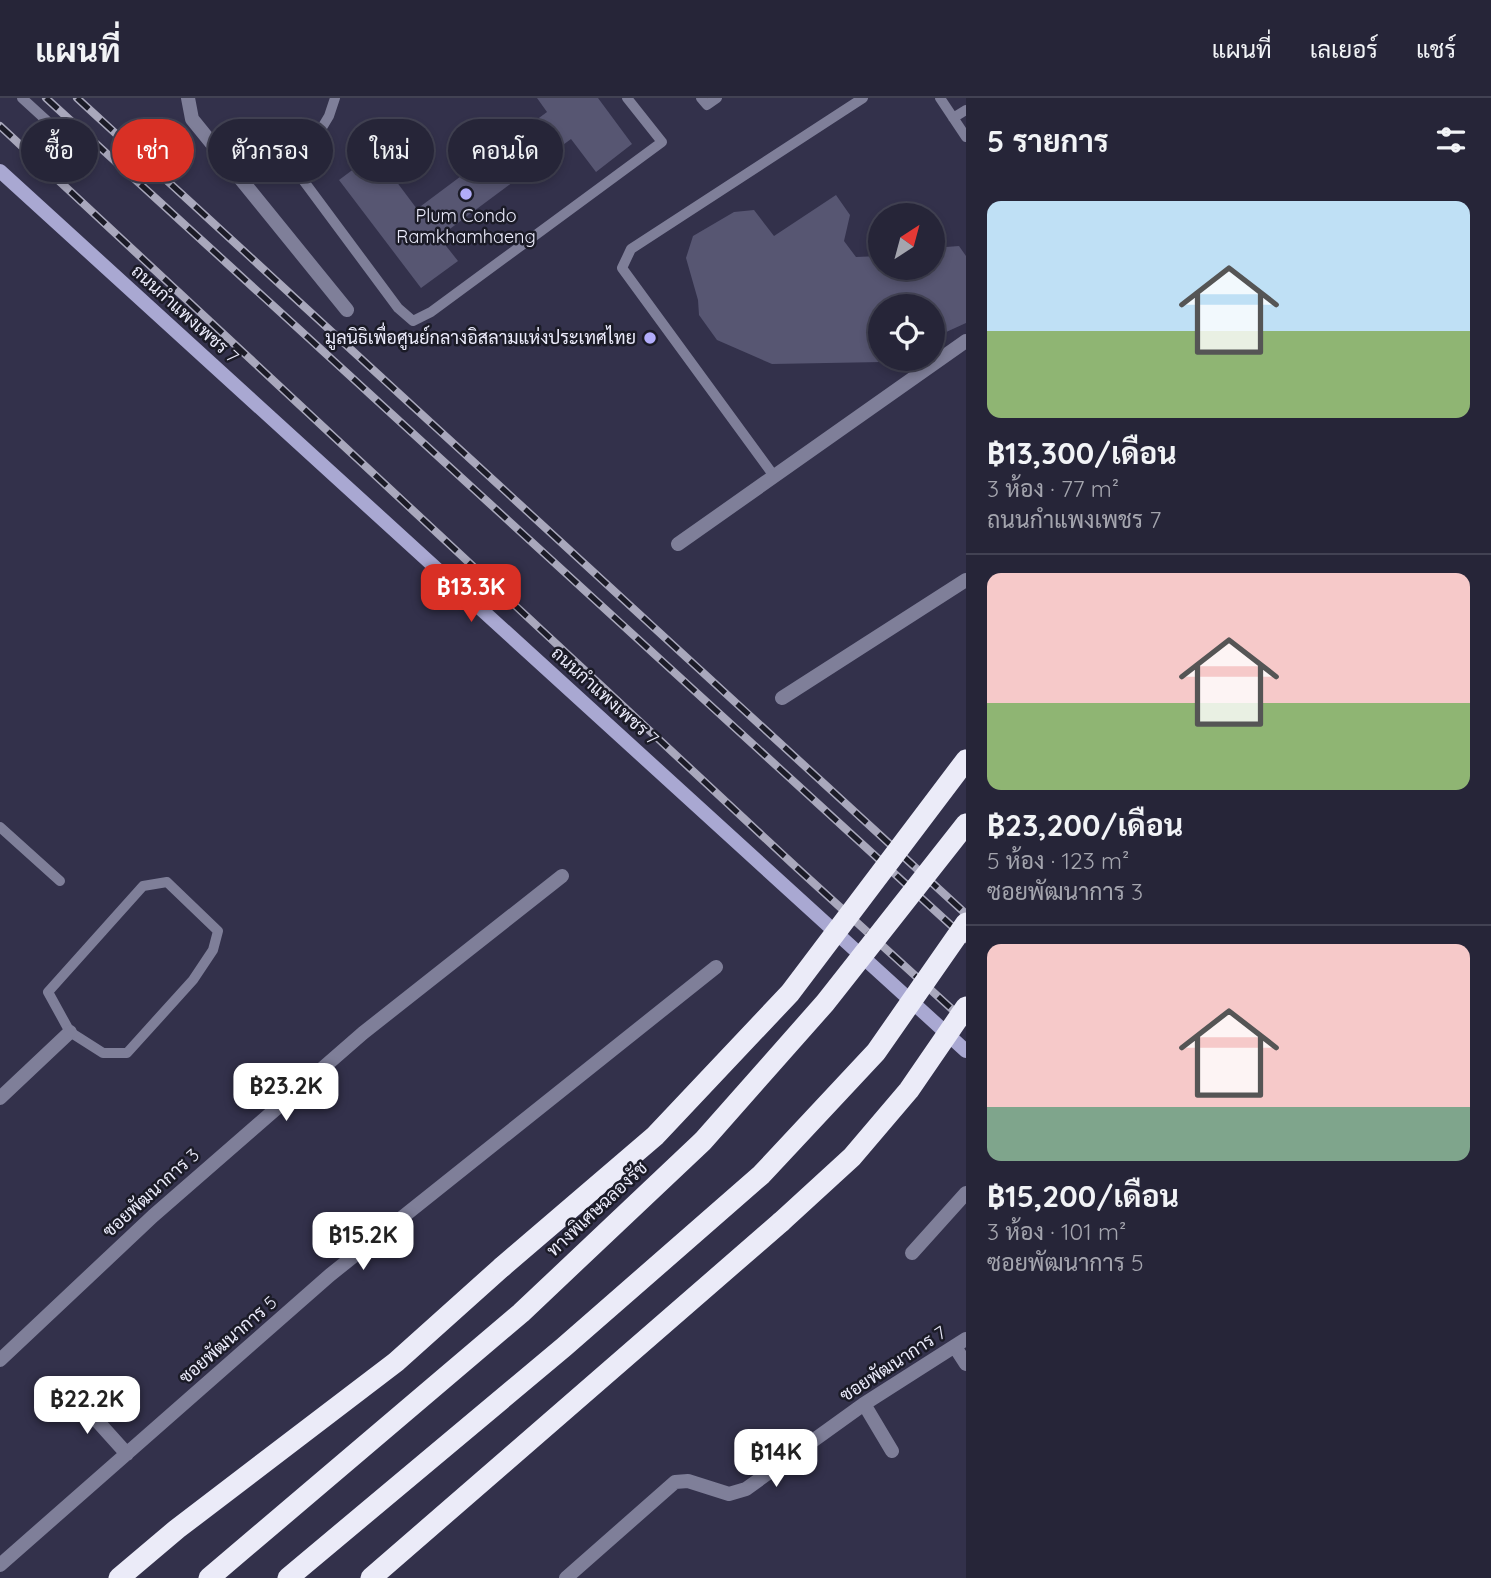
<!DOCTYPE html>
<html lang="th">
<head>
<meta charset="utf-8">
<style>
  body { margin:0; font-family:Quicksand,Sarabun,sans-serif; background:#2e2d40; color:#f1f3f6; height:100vh; display:flex; flex-direction:column; font-size:26px; white-space:nowrap }
  * { box-sizing:border-box; margin:0 }
  p { font-size:23px; color:#a4a5ae }
  .icon { flex:none; width:38px; height:38px; fill:none; stroke:currentColor; stroke-width:2; stroke-linecap:round; stroke-linejoin:round }
  .map { position:relative; flex:1; overflow:hidden }
  .details { display:flex; flex-direction:column; background:#262538; width:525px }
  .details>* { flex:none }
  .hud { position:absolute; left:21px; top:21px; width:665px; height:63px; display:flex; gap:14px }
  .needle { width:46px; rotate:36deg }
  .fabs { position:absolute; left:868px; top:105px; display:grid; gap:14px }
  .fabs a { display:grid; place-items:center; width:77px; height:77px; border-radius:50%; background:#262538; box-shadow:0 4px 10px #0003,0 0 0 2px #424253; font-size:35px }
  .price { position:absolute; translate:-50% -60px; padding:0 16px; border-radius:14px; background:#fff; color:#222; font-size:23px; line-height:46px; filter:drop-shadow(0 2px 4px #0008) }
  .price::after { content:''; position:absolute; left:50%; top:42px; width:21px; height:16px; margin-left:-10px; background:inherit; clip-path:polygon(0 0,100% 0,50% 100%) }
  .price.on { background:#d93025; color:#fff }
  ul { padding:0; list-style:none }
  li { display:grid; align-content:center; gap:14px; height:371px; padding:0 21px }
  li+li { border-top:2px solid #424253 }
  li span { display:grid; place-items:center; height:217px; border-radius:14px; color:#555 }
  li>.icon { margin-inline-start:auto }
  span .icon { width:126px; height:126px; fill:#fffc; stroke-width:1 }
  li b { font-size:30px }
  h2 { display:flex; justify-content:space-between; align-items:center; height:84px; padding:0 21px; font-size:30px }
  .pill { padding:0 24px; border-radius:32px; background:#262538; box-shadow:0 4px 10px #0003,0 0 0 2px #424253; font-size:24px; line-height:63px }
  .pill.on { background:#d93025; color:#fff }
  header { display:flex; align-items:center; gap:42px; box-sizing:border-box; height:98px; padding:0 35px; background:#262538; border-bottom:2px solid #424253 }
  header strong { font-size:33px }
  nav { display:flex; gap:38px; margin-inline-start:auto; font-size:24px }
  main { display:flex; flex:1; min-height:0 }
  .map>svg:first-child { display:block }
  .building { fill:#575672 }
  .lines { fill:none; stroke-linecap:round; stroke-linejoin:round }
  .lane { stroke:#7f7f99; stroke-width:10 }
  .street { stroke:#7f7f99; stroke-width:14 }
  .secondary { stroke:#a9a8d2; stroke-width:14 }
  .highway { stroke:#ebebf8; stroke-width:21 }
  .rail-casing { stroke:#a9a8bc; stroke-width:8 }
  .rail { stroke:#1b1b27; stroke-width:5; stroke-dasharray:16; stroke-linecap:butt }
  .highway-bridge { stroke:#ebebf8; stroke-width:21 }
  .poi-dot { fill:#b2adfa; stroke:#1b1b27; stroke-width:2.5 }
  .labels { text-anchor:middle; stroke-width:5; stroke-linejoin:round; paint-order:stroke }
  .poi-label { font-size:18px; fill:#ebebfb; stroke:#1b1b27 }
  .street-label { font-size:18px; fill:#ebebfb; stroke:#1b1b27 }
</style>
</head>
<body>
<header>
<strong>แผนที่</strong>
<nav><a>แผนที่</a><a>เลเยอร์</a><a>แชร์</a></nav>
</header>
<main>
<div class="map">
<svg width="966" height="1480" viewBox="0 0 966 1480">
  <rect width="100%" height="100%" fill="#33314b"/>
  <path class="building" d="M537,0H598L632,46L596,74L571,41L439,139L458,163L421,190L339,82L375,55L417,111L547,14Z
    M836,97L850,117L844,143L856,159L880,158V170H933V150L959,148L966,158V225L933,240V208H880V261H890L882,264L772,266L717,242L699,217L698,202L686,160L693,138L734,114L754,112L774,138Z"/>
  <g class="lines">
    <path class="lane" d="M22,0L57,32
      M335,0L329,18L308,53L303,64V82L398,210L413,223L431,214L662,44L627,0
      M701,0L707,7L717,0
      M940,0L966,39
      M953,20L966,12
      M774,378L622,170L631,151L863,0
      M0,729L60,783
      M167,784L218,833L213,852L193,882L127,955H103L70,934L48,894L143,788Z"/>
    <path class="street" d="M188,0L192,21L347,212
      M678,446L966,243
      M782,600L966,482
      M0,1000L70,934
      M912,1155L966,1095
      M955,1249L966,1266
      M0,1262L153,1118L363,935L562,778
      M73,1296L127,1356
      M864,1306L892,1353
      M0,1467L330,1177L716,869
      M566,1480L675,1384L688,1383L729,1396L746,1391L864,1306L966,1241"/>
    <path class="secondary" d="M0,73L966,953"/>
    <path class="highway" d="M119,1480L177,1431L396,1264L502,1169
      M371,1480L781,1124"/>
    <g class="rail-casing">
      <path id="rail" d="M46,0L966,841
        M77,0L966,816
        M0,28L796,769L966,924"/>
    </g>
    <use href="#rail" class="rail"/>
    <path class="highway-bridge" d="M781,1124L852,1059L909,992L966,909
      M502,1169L655,1038L790,895L966,662
      M209,1480L521,1215L703,1043L825,905L966,726
      M288,1480L564,1249L761,1077L876,954L966,825"/>
  </g>
  <g class="poi-dot">
    <circle cx="466" cy="96" r="7"/>
    <circle cx="650" cy="240" r="7"/>
  </g>
  <g class="labels">
    <g class="poi-label">
      <text x="466" y="124">Plum Condo<tspan x="466" dy="21">Ramkhamhaeng</tspan></text>
      <text x="636" y="246" text-anchor="end">มูลนิธิเพื่อศูนย์กลางอิสลามแห่งประเทศไทย</text>
    </g>
    <g class="street-label">
      <text transform="translate(185 216) rotate(42)" y="6">ถนนกำแพงเพชร 7</text>
      <text transform="translate(605 598) rotate(42)" y="6">ถนนกำแพงเพชร 7</text>
      <text transform="translate(151 1095) rotate(-42)" y="6">ซอยพัฒนาการ 3</text>
      <text transform="translate(597 1111) rotate(-43)" y="6">ทางพิเศษฉลองรัช</text>
      <text transform="translate(228 1242) rotate(-41)" y="6">ซอยพัฒนาการ 5</text>
      <text transform="translate(893 1266) rotate(-33)" y="6">ซอยพัฒนาการ 7</text>
    </g>
  </g>
</svg>
<div class="fabs">
<a><svg class="needle" viewBox="-14 -14 28 28"><path d="M0-13l5 13h-10z" fill="#e53935"/><path d="M0 13l5-13h-10z" fill="#a4a5ae"/></svg></a>
<a><svg class="icon" aria-label="locate" viewBox="0 0 24 24"><circle cx="12" cy="12" r="6"/><path d="M12 2v4M12 18v4M2 12h4M18 12h4"/></svg></a>
</div>
<b class="price on" style="left:471px;top:526px">฿13.3K</b>
<b class="price" style="left:286px;top:1025px">฿23.2K</b>
<b class="price" style="left:363px;top:1174px">฿15.2K</b>
<b class="price" style="left:87px;top:1338px">฿22.2K</b>
<b class="price" style="left:776px;top:1391px">฿14K</b>
<div class="hud">
<a class="pill">ซื้อ</a>
<a class="pill on">เช่า</a>
<a class="pill">ตัวกรอง</a>
<a class="pill">ใหม่</a>
<a class="pill">คอนโด</a>
</div>
</div>
<section class="details">
<h2>5 รายการ<svg class="icon" aria-label="filters" viewBox="0 0 24 24"><path d="M4 7h16M4 17h16"/><circle cx="9" cy="7" r="2"/><circle cx="15" cy="17" r="2"/></svg></h2>
<ul>
<li><span style="background:linear-gradient(#bfe0f5 60%,#8fb573 0)"><svg class="icon" aria-label="home" viewBox="0 0 24 24"><path d="M3 11l9-7 9 7M6 9v11h12V9"/></svg></span><div><b>฿13,300/เดือน</b><p>3 ห้อง · 77 m²</p><p>ถนนกำแพงเพชร 7</p></div></li>
<li><span style="background:linear-gradient(#f6c9c9 60%,#8fb573 0)"><svg class="icon" aria-label="home" viewBox="0 0 24 24"><path d="M3 11l9-7 9 7M6 9v11h12V9"/></svg></span><div><b>฿23,200/เดือน</b><p>5 ห้อง · 123 m²</p><p>ซอยพัฒนาการ 3</p></div></li>
<li><span style="background:linear-gradient(#f6c9c9 75%,#7fa58c 0)"><svg class="icon" aria-label="home" viewBox="0 0 24 24"><path d="M3 11l9-7 9 7M6 9v11h12V9"/></svg></span><div><b>฿15,200/เดือน</b><p>3 ห้อง · 101 m²</p><p>ซอยพัฒนาการ 5</p></div></li>
</ul>
</section>
</main>
</body>
</html>
